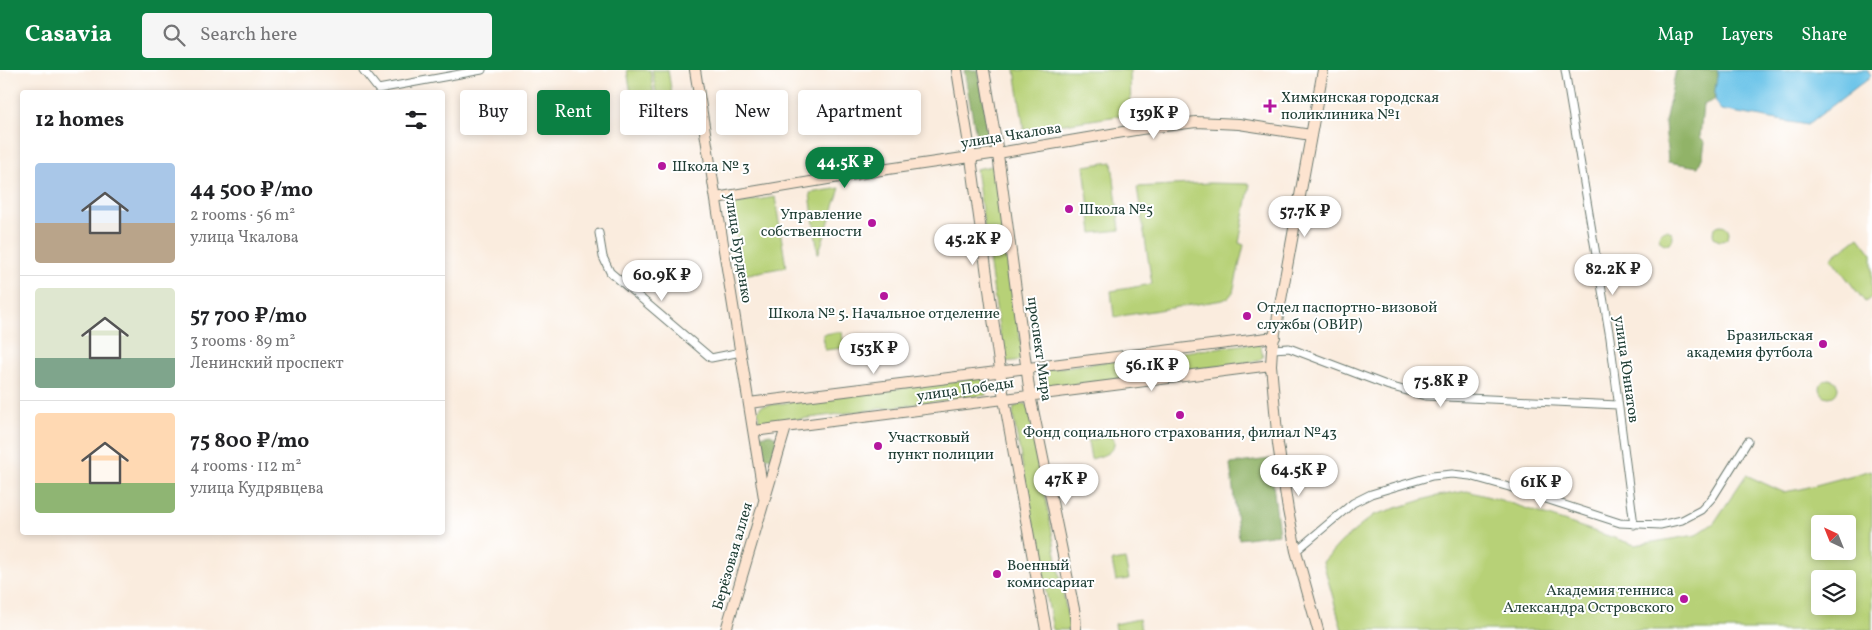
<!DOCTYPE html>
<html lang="en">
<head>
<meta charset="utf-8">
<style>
  body { margin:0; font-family:Vollkorn,serif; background:#f6f6f6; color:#202124; height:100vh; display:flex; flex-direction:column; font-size:19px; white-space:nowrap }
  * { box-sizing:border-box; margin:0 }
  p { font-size:16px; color:#757577 }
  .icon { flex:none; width:28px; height:28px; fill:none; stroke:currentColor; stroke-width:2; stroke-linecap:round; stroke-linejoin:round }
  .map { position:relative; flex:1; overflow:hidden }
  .sheet { position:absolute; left:20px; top:20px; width:425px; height:445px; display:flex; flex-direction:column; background:#fff; border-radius:5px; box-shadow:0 2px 8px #0003 }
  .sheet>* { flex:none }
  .top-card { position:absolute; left:460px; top:20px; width:475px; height:45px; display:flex; gap:10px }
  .needle { width:32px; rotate:317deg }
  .tools { position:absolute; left:1811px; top:445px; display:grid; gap:10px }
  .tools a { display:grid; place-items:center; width:45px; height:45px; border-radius:5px; background:#fff; box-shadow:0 2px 8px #0003; font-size:25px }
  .price { position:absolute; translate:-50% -42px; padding:0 11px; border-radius:18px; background:#fff; color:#222; font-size:16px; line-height:32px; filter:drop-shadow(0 1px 2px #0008) }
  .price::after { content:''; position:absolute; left:50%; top:30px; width:15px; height:11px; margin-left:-8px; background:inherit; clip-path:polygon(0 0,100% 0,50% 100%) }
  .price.on { background:#0b8043; color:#fff }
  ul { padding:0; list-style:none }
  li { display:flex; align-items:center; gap:15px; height:125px; padding:0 15px }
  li+li { border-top:1px solid #e0e0e0 }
  li span { display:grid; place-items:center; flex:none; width:140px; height:100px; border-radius:5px; color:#555 }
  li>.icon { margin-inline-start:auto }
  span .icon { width:60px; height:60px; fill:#fffc; stroke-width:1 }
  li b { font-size:21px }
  h2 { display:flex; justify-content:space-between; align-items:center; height:60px; padding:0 15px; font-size:21px }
  .chip { padding:0 18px; border-radius:5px; background:#fff; box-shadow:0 2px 8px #0003; font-size:18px; line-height:45px }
  .chip.on { background:#0b8043; color:#fff }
  header { display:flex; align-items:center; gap:30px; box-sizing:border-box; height:70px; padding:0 25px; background:#0b8043; color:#fff }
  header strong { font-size:24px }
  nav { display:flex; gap:28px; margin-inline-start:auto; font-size:18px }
  .search { width:350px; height:45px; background:#f6f6f6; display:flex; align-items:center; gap:12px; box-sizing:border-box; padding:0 18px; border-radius:5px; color:#757577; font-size:19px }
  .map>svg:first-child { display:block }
  .green { fill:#b7d177; stroke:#6b8756; fill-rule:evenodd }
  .forest { fill:#91b368; stroke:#58784e }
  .water { fill:#6cc4e9; stroke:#46808e }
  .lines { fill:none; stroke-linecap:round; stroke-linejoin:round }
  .street-casing { stroke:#6c7a70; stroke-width:9 }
  .secondary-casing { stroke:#6c7a70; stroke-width:12 }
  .street { stroke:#fff; stroke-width:7 }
  .secondary { stroke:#fde4d0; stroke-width:10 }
  .poi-dot { fill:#b5179e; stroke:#fff; stroke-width:2 }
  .labels { text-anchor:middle; stroke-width:4; stroke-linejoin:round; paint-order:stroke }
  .poi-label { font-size:15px; fill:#1f3d34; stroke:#fff; text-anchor:start }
  .street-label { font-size:15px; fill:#1f3d34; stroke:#fff }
</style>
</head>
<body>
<header>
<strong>Casavia</strong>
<div class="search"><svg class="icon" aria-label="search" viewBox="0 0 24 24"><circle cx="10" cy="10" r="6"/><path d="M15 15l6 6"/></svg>Search here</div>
<nav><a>Map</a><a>Layers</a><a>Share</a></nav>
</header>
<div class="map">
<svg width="1872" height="560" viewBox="0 0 1872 560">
  <rect width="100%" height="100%" fill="#fff"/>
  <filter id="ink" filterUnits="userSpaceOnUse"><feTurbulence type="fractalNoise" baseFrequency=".02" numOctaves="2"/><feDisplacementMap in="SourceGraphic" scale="10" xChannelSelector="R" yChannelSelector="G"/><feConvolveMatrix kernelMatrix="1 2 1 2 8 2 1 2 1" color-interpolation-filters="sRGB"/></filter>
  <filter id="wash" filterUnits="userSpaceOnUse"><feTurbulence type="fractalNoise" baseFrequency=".0096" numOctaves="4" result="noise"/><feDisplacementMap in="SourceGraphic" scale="20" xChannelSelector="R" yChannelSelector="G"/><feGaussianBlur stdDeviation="1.12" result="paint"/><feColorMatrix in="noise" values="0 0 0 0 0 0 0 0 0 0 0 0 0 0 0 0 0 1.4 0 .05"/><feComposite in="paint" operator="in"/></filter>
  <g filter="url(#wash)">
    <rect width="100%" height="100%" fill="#faecde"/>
    <path class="green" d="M627,0H650L654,25L632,29Z
      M652,0H668L672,25L657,28Z
      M1015,0H1130L1131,44L1024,60Z
      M1112,92L1120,160L1092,163L1084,96Z
      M997,95L1023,290L1004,292L976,99Z
      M1209,113L1250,114L1239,173L1244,175L1233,222L1229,227L1223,230L1114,247L1111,221L1152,214L1137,117Z
      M840,118L818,185L810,123Z
      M775,127L786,197L743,205L731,134Z
      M1713 163a8 8 0 1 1 16 0a8 8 0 1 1-16 0Z
      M1659 167a7 7 0 1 1 14 0a7 7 0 1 1-14 0Z
      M1859,167L1872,184V227L1865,232L1831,188Z
      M842,262L844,278L825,280L823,264Z
      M1256,273L1261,276L1263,287L1258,291L1041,319L1039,300Z
      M984,307L986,325L763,354L759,351L758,341L761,336Z
      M1820 318a9 9 0 1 1 18 0a9 9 0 1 1-18 0Z
      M1022,334H1026L1029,338L1070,560H1053L1013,345L1014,337Z
      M1107,366L1114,369C1116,383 1102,386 1091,389L1088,371Z
      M1872,400V560H1342L1323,492L1341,472L1374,445L1432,427L1467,421L1501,430L1635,475L1696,465L1714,453L1746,405L1783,422L1801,419ZM1820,454H1848V481H1820ZM1820,509H1848V536H1820Z
      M1125,489L1129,509L1116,511L1112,491Z
      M1139,549L1141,560H1116L1115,554Z"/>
    <path class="forest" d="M964,0H978L992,74L978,76Z
      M1676,0H1718L1714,30L1703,35L1700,67L1705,72L1703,86L1698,97L1668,92L1665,52Z
      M770,364L778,368L772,388H763C759,381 755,374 760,366Z
      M1270,389L1279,464L1239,469L1230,394Z"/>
    <path class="water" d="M1718,0H1867L1871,6L1807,55L1721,40C1710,30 1717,13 1718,0Z"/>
  </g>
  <g filter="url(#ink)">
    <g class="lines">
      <g class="street-casing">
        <path id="street" d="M363,0L378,19L482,0
          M1565,0L1610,268L1634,455
          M599,163L603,187L610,202L711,288L741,282
          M1272,279L1289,278L1389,316L1425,326L1618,335
          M1296,481L1353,433L1371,424L1432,406L1452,404L1470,406L1509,417L1620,453L1660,455L1682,450L1701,440L1713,427L1748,371"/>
      </g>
      <g class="secondary-casing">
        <path id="secondary" d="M695,0L764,428
          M957,0L970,81L1004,329L1046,560
          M984,0L997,77L1030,325L1075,544L1076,560
          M716,128L881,100L998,83L1141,59L1196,52L1239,54L1311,65
          M749,333L1275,267
          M754,361L1271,295
          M726,560L786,357
          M1318,560L1296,481L1288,440L1278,374L1271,295L1272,279L1323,0"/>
      </g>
      <use href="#street" class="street"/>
      <use href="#secondary" class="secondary"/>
    </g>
  </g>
  <g class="poi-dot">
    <path d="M1267.5 28.5h5v5h5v5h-5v5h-5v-5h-5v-5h5z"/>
    <circle cx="662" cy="96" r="5"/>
    <circle cx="1069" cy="139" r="5"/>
    <circle cx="872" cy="153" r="5"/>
    <circle cx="884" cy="226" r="5"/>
    <circle cx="1247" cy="246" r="5"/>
    <circle cx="1823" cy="274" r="5"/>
    <circle cx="1180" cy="345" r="5"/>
    <circle cx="878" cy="376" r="5"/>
    <circle cx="997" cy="504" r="5"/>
    <circle cx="1684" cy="529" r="5"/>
  </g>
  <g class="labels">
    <g class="poi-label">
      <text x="1281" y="32">Химкинская городская<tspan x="1281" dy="17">поликлиника №1</tspan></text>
      <text x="672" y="101">Школа № 3</text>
      <text x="1079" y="144">Школа №5</text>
      <text x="862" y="149" text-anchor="end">Управление<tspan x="862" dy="17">собственности</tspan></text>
      <text x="1257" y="242">Отдел паспортно-визовой<tspan x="1257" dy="17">службы (ОВИР)</tspan></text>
      <text x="884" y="248" text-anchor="middle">Школа № 5. Начальное отделение</text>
      <text x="1813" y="270" text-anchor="end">Бразильская<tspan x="1813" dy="17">академия футбола</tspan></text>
      <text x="1180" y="367" text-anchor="middle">Фонд социального страхования, филиал №43</text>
      <text x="888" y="372">Участковый<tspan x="888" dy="17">пункт полиции</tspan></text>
      <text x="1007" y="500">Военный<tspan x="1007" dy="17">комиссариат</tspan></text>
      <text x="1674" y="525" text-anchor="end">Академия тенниса<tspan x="1674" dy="17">Александра Островского</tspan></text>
    </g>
    <g class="street-label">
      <text transform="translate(1011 65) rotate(-9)" y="5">улица Чкалова</text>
      <text transform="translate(739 178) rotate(81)" y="5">улица Бурденко</text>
      <text transform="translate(1040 279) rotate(82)" y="5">проспект Мира</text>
      <text transform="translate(1627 299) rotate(82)" y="5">улица Юннатов</text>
      <text transform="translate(965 319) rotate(-8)" y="5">улица Победы</text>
      <text transform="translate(732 486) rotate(-74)" y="5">Берёзовая аллея</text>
    </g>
  </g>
</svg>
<div class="tools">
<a><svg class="needle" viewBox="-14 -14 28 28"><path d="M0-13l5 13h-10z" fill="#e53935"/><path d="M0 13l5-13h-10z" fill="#757577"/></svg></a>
<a><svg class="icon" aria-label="layers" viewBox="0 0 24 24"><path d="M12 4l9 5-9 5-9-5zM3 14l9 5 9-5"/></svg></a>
</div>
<b class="price" style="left:1154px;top:70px">139K ₽</b>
<b class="price on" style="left:845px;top:119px">44.5K ₽</b>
<b class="price" style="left:1305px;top:168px">57.7K ₽</b>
<b class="price" style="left:973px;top:196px">45.2K ₽</b>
<b class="price" style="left:1613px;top:226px">82.2K ₽</b>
<b class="price" style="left:662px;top:232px">60.9K ₽</b>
<b class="price" style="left:874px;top:305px">153K ₽</b>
<b class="price" style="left:1152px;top:322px">56.1K ₽</b>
<b class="price" style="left:1441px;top:338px">75.8K ₽</b>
<b class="price" style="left:1299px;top:427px">64.5K ₽</b>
<b class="price" style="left:1066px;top:436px">47K ₽</b>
<b class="price" style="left:1541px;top:439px">61K ₽</b>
<div class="top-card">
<a class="chip">Buy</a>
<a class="chip on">Rent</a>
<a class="chip">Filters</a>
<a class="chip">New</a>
<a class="chip">Apartment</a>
</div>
<section class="sheet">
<h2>12 homes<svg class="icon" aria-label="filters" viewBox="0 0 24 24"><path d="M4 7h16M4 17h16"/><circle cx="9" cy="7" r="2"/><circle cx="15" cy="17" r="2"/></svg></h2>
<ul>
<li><span style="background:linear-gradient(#a9c7e8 60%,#b9a48a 0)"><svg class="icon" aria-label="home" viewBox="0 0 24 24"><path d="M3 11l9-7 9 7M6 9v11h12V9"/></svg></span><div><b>44 500 ₽/mo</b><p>2 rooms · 56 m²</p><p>улица Чкалова</p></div></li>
<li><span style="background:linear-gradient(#dfe7d0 70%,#7fa58c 0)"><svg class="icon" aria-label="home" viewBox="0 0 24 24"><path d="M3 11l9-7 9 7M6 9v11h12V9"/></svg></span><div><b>57 700 ₽/mo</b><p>3 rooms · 89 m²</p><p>Ленинский проспект</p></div></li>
<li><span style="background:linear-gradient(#ffd9b3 70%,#8fb573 0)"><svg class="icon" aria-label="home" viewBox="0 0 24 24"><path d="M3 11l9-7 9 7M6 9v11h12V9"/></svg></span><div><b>75 800 ₽/mo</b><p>4 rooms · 112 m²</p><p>улица Кудрявцева</p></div></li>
</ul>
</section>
</div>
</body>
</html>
